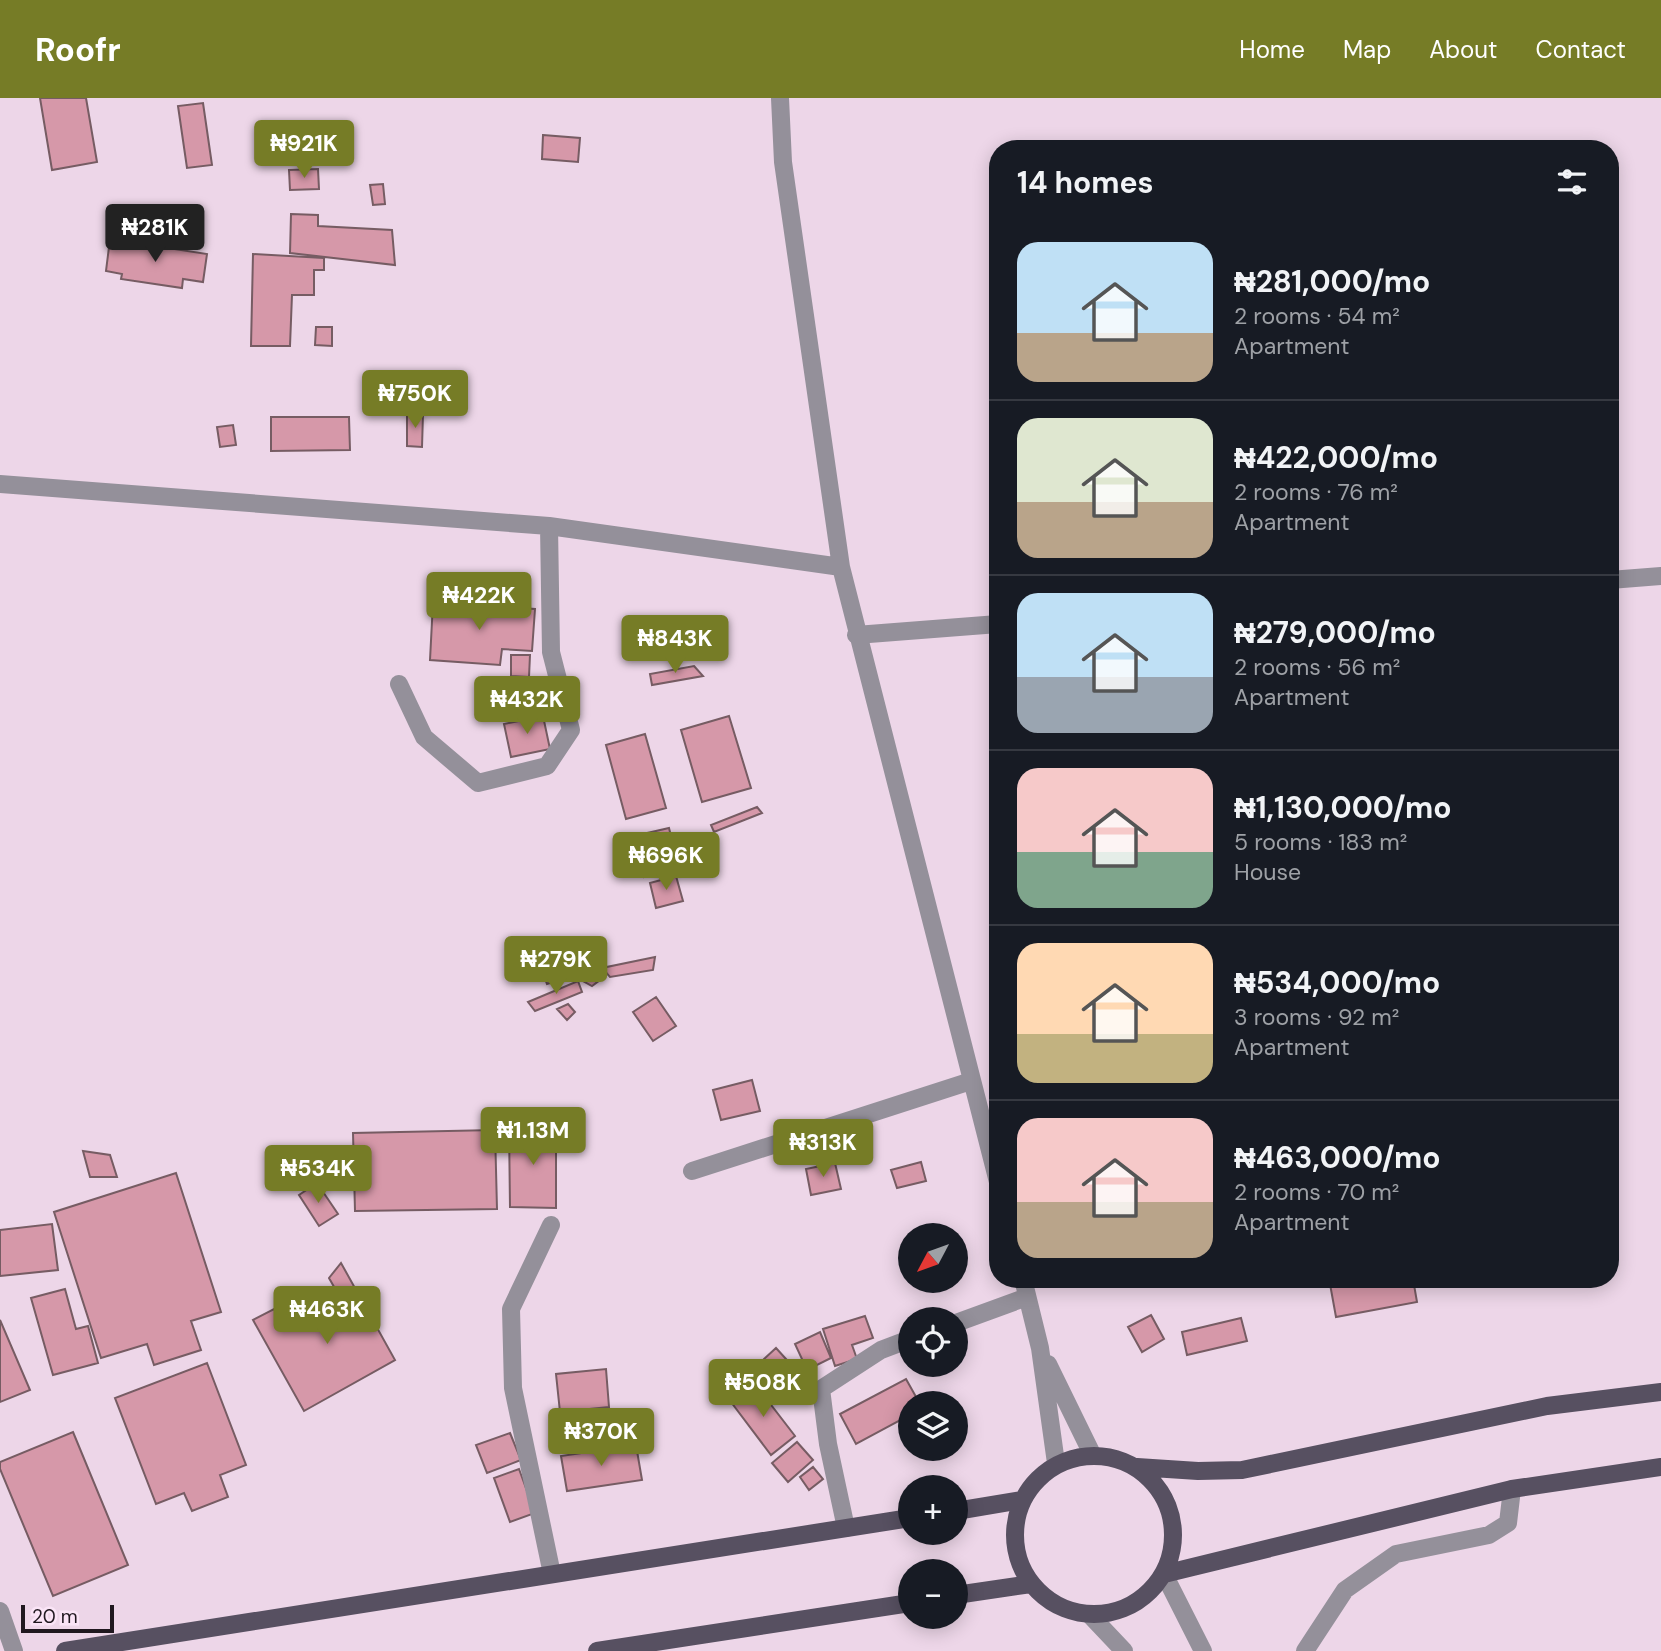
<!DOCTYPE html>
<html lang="en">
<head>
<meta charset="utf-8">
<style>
  body { margin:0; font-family:"DM Sans",sans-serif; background:#242831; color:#f1f3f6; height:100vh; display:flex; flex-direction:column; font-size:26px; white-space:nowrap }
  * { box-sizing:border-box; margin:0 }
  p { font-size:23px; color:#9ea1a6 }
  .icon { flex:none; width:38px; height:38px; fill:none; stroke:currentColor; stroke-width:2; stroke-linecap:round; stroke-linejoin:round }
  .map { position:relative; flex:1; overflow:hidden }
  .panel { position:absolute; left:989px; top:42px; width:630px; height:1148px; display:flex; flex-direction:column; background:#171b24; border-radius:28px; box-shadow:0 4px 18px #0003 }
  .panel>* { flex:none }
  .needle { width:46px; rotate:229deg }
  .fabs { position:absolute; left:898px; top:1125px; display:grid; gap:14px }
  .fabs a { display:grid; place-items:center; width:70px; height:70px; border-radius:50%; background:#171b24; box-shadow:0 4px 18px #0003; font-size:35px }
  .scale { position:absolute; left:21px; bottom:18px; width:93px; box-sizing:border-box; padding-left:7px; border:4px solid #20181f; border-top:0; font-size:19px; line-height:24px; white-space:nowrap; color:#20181f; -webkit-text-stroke:5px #fae4f6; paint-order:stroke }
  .price { position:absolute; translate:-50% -60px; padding:0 16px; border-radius:7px; background:#767c26; color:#fff; font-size:23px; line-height:46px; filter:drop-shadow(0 2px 4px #0008) }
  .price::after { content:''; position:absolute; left:50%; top:42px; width:21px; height:16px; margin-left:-10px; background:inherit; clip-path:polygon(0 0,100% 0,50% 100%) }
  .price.on { background:#222; color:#fff }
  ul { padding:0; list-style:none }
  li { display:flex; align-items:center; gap:21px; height:175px; padding:0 28px }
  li+li { border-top:2px solid #363941 }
  li span { display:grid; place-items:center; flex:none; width:196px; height:140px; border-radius:21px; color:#555 }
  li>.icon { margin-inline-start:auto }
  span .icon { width:84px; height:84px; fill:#fffc; stroke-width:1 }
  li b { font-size:30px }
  h2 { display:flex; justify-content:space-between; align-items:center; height:84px; padding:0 28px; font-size:30px }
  header { display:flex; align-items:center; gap:42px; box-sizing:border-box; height:98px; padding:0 35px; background:#767c26; color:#fff }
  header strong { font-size:33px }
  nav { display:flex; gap:38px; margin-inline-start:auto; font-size:24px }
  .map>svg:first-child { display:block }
  .building { fill:#d698a9; stroke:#765c63; stroke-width:2 }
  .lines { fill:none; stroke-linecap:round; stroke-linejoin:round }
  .minor { stroke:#94909a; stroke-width:18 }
  .major { stroke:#575061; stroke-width:18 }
</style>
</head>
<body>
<header>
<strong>Roofr</strong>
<nav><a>Home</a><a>Map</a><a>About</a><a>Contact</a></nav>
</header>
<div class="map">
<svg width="1661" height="1553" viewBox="0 0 1661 1553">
  <rect width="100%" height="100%" fill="#edd6e8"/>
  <path class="building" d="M40,0H86L97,64L52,72Z
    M203,5L212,67L187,70L178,8Z
    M543,37L580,40L578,64L542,61Z
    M318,71L319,91L290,92L289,72Z
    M383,86L385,106L373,107L370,87Z
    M291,116L318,117V128L392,132L395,167L290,155Z
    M110,141L207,156L203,184L183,181L182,190L121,181L122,176L106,173Z
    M253,156L324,160V172H314V197H292L290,248H251Z
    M316,229H332V248L315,247Z
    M407,316H423L422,349L407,348Z
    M271,319H349L350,352L271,353Z
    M233,327L236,347L220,349L217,329Z
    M433,504L535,511L532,553L502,551L500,567L430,562Z
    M511,557H530L529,579L511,578Z
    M694,568L703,578L652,587L650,576Z
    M543,618L550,651L511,659L504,626Z
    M729,618L751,690L702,704L681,632Z
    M645,636L666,710L626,721L606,647Z
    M757,709L762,715L714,734L711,727Z
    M669,730L679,771L644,779L634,738Z
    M676,778L683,803L656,810L650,785Z
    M655,859L653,872L610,879L602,870Z
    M592,860L595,871L547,886L543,875Z
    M593,874L600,882L592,888L583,883Z
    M578,883L582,894L535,913L528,904Z
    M656,899L676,928L653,943L633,914Z
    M568,906L575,914L567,922L557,911Z
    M752,982L760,1013L721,1022L713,992Z
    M509,1028H556V1110L510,1109Z
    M495,1032L497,1111L355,1113L353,1035Z
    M83,1053L110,1057L117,1079H90Z
    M921,1064L926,1083L897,1090L891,1072Z
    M835,1065L841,1091L811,1097L806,1071Z
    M176,1075L221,1214L191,1223L201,1252L154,1267L147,1246L101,1260L54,1114Z
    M317,1085L338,1116L319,1128L299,1097Z
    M52,1126L58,1172L0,1178V1132Z
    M341,1165L395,1262L304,1313L253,1222L274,1211L286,1232L341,1201L329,1180Z
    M1358,1181H1413L1417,1204L1336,1219L1330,1186Z
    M65,1191L76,1231L88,1228L98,1265L53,1277L31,1200Z
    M1151,1217L1164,1241L1142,1254L1128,1229Z
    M865,1218L873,1240L852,1247L857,1261L835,1268L823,1231Z
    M1241,1220L1247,1243L1187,1257L1182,1234Z
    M0,1222L30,1292L0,1304Z
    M820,1234L831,1260L807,1272L795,1246Z
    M776,1250L796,1272L771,1295L751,1273Z
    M207,1265L246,1367L220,1377L228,1399L192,1413L184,1395L156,1406L115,1300Z
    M606,1271L609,1309L560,1314L556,1276Z
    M906,1281L920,1306H910V1317L856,1346L840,1316Z
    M755,1286L795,1338L771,1357L731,1304Z
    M73,1334L128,1467L53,1498L0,1371V1364Z
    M510,1335L521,1362L487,1375L476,1347Z
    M797,1344L813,1362L788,1384L772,1365Z
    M636,1347L642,1382L567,1393L561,1358Z
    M813,1369L823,1381L809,1392L800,1379Z
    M519,1371L535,1415L510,1424L494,1380Z"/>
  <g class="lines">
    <path class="minor" d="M780,0L783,64L841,469L998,1084
      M0,386L549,428L841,469
      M1610,482L1661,478
      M856,537L998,526
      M399,586L424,639L478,685L547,668L571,632L551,554L549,428
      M692,1073L971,983
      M551,1127L511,1211L513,1290L552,1476
      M1023,1181L1040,1250L1056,1365
      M956,1225L1027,1199
      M1048,1266L1092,1356
      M846,1430L828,1346L821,1291L881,1252L910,1241
      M1164,1476L1203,1553
      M0,1513L14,1553
      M1090,1517L1124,1553
      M1305,1553L1345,1492L1396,1456L1489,1437L1508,1425L1512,1391"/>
    <path class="major" d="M1015 1437a79 79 0 1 1 158 0a79 79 0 1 1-158 0Z
      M1137,1369L1198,1373L1242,1372L1547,1308L1661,1294
      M956,1413L1022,1402
      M1164,1476L1512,1391L1661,1369
      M956,1497L1031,1486
      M65,1553L910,1420
      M597,1553L910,1505"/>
  </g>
</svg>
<div class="fabs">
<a><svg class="needle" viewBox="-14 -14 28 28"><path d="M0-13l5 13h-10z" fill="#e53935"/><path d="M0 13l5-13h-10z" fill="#9ea1a6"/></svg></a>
<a><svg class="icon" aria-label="locate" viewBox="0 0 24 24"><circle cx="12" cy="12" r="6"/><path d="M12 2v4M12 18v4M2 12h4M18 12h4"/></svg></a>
<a><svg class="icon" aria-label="layers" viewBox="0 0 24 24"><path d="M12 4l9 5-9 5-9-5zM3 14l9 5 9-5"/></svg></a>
<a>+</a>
<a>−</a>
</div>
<div class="scale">20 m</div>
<b class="price" style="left:304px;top:82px">₦921K</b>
<b class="price on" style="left:155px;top:166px">₦281K</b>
<b class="price" style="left:415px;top:332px">₦750K</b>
<b class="price" style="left:479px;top:534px">₦422K</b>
<b class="price" style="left:675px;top:577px">₦843K</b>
<b class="price" style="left:527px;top:638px">₦432K</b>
<b class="price" style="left:666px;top:794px">₦696K</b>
<b class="price" style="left:556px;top:898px">₦279K</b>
<b class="price" style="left:533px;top:1069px">₦1.13M</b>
<b class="price" style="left:823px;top:1081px">₦313K</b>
<b class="price" style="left:318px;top:1107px">₦534K</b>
<b class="price" style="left:327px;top:1248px">₦463K</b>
<b class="price" style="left:763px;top:1321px">₦508K</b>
<b class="price" style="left:601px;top:1370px">₦370K</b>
<section class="panel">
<h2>14 homes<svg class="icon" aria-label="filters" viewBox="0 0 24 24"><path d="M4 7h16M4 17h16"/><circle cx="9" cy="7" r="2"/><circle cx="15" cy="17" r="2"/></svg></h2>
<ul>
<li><span style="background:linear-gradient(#bfe0f5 65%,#b9a48a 0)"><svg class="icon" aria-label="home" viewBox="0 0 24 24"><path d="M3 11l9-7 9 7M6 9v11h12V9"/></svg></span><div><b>₦281,000/mo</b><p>2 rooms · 54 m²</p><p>Apartment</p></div></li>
<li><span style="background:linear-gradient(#dfe7d0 60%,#b9a48a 0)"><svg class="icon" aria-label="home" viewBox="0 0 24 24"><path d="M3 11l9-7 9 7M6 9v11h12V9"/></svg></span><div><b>₦422,000/mo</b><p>2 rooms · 76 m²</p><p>Apartment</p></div></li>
<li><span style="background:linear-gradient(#bfe0f5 60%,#9aa5b1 0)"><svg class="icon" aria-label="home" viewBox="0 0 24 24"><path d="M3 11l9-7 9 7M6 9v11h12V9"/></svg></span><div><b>₦279,000/mo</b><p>2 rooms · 56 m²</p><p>Apartment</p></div></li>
<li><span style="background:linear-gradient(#f6c9c9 60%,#7fa58c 0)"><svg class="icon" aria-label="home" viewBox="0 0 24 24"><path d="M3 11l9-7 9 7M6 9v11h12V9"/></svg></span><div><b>₦1,130,000/mo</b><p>5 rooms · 183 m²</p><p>House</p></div></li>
<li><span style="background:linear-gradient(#ffd9b3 65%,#c2b280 0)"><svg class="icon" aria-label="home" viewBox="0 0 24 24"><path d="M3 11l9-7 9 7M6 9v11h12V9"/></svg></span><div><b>₦534,000/mo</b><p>3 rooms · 92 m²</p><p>Apartment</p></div></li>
<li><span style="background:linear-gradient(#f6c9c9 60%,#b9a48a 0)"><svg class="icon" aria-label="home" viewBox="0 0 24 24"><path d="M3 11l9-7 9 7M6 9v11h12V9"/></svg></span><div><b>₦463,000/mo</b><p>2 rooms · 70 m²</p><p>Apartment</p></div></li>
</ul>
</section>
</div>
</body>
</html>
